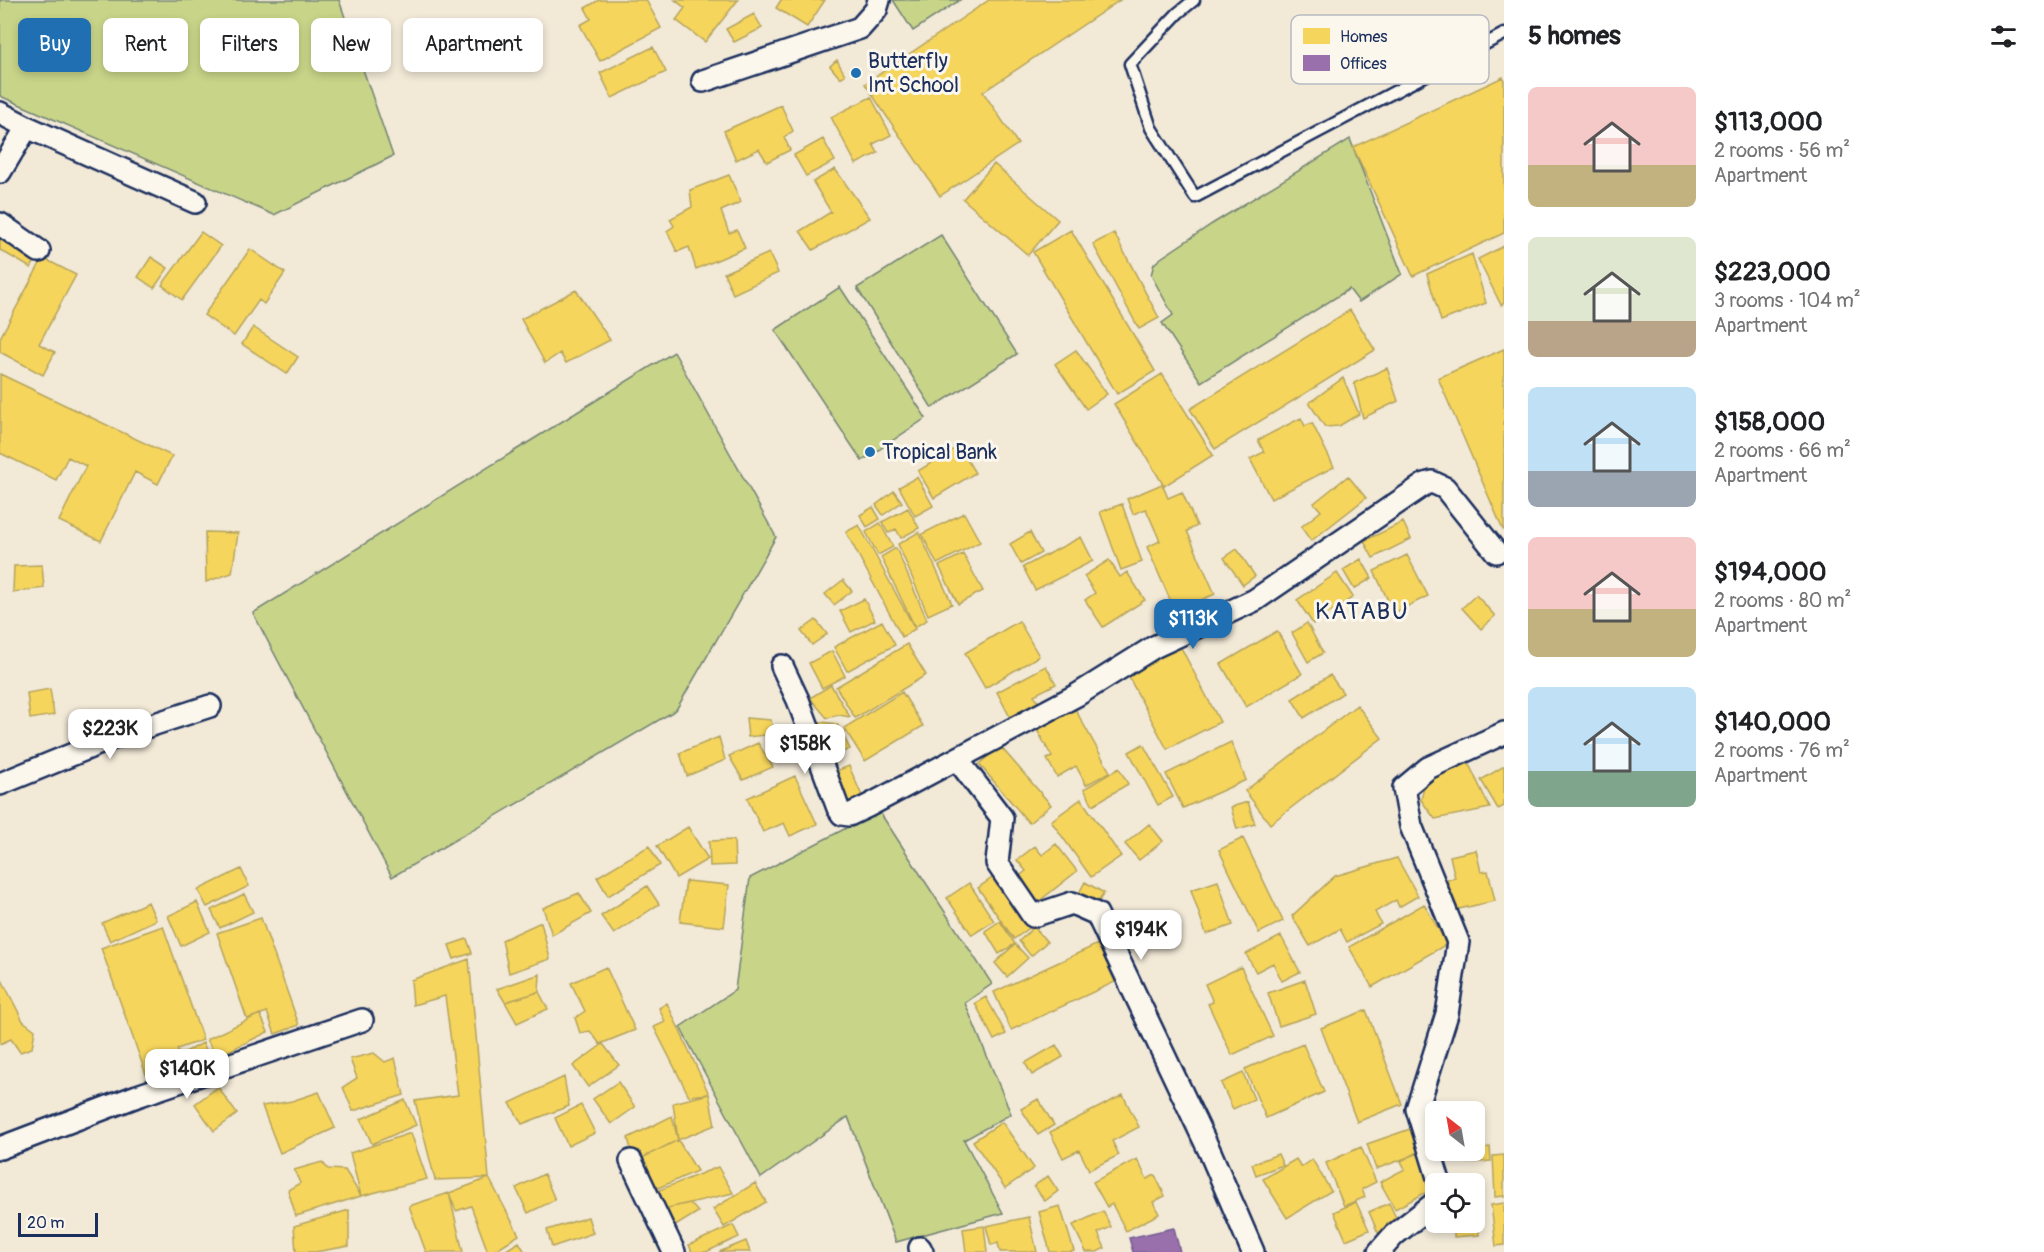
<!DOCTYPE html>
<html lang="en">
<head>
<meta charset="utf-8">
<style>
  body { margin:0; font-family:Pangolin,sans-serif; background:#f2f2f2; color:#202124; height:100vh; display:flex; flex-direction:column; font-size:22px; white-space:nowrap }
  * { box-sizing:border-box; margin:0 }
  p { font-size:20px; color:#757577 }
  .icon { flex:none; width:33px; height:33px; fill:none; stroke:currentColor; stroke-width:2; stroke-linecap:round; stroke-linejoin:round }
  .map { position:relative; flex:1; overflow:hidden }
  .drawer { display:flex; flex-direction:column; background:#fff; width:540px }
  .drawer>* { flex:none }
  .guide { position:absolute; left:18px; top:18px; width:570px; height:54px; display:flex; gap:12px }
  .needle { width:39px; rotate:329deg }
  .buttons { position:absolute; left:1425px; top:1101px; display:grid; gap:12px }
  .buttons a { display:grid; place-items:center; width:60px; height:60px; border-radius:9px; background:#fff; box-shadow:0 3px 9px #0003; font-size:30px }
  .scale { position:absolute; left:18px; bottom:15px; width:80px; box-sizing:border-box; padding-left:6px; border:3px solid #1b2f5e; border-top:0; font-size:16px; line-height:21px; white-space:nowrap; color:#1b2f5e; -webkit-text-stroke:4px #fbf7ec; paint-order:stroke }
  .price { position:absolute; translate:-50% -51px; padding:0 14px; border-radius:12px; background:#fff; color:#222; font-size:20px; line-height:39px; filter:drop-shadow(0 2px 3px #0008) }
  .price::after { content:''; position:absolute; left:50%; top:36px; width:18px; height:14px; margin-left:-9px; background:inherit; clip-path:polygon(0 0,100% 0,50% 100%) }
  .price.selected { background:#1f6fb2; color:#fff }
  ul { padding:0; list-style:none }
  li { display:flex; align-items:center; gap:18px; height:150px; padding:0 24px }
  li span { display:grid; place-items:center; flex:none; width:168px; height:120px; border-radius:9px; color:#555 }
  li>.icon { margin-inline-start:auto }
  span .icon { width:72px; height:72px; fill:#fffc; stroke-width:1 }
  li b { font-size:26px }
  h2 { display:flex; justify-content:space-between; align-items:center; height:72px; padding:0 24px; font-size:26px }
  .pill { padding:0 21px; border-radius:9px; background:#fff; box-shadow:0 3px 9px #0003; font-size:21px; line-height:54px }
  .pill.selected { background:#1f6fb2; color:#fff }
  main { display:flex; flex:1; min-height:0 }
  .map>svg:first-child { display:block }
  .green { fill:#c8d488; stroke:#728273; stroke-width:1.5 }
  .homes { fill:#f6d55c; stroke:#b4a35d; stroke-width:1.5 }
  .offices { fill:#9970ab; stroke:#735c94; stroke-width:1.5 }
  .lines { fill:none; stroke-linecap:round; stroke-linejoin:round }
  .lane-casing { stroke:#1b2f5e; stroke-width:15 }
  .street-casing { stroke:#1b2f5e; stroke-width:26 }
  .lane { stroke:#fbf7ec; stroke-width:10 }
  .street { stroke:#fbf7ec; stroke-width:21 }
  .poi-dot { fill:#1f6fb2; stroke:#fbf7ec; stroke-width:2 }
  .labels { text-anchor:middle; stroke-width:6; stroke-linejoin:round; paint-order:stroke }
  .poi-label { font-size:21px; fill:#1b2f5e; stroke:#fbf7ec; text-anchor:start }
  .quarter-label { font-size:24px; letter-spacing:1.5px; fill:#1b2f5e; stroke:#fbf7ec }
  .key { fill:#fbf7ec; stroke:#b8bbc1; stroke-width:1.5 }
  .key-label { font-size:16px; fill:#1b2f5e }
</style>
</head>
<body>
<main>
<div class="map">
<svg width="1504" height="1252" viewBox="0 0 1504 1252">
  <rect width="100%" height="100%" fill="#f2e9d7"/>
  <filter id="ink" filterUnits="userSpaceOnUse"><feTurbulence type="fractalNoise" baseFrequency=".0167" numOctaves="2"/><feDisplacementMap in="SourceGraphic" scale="12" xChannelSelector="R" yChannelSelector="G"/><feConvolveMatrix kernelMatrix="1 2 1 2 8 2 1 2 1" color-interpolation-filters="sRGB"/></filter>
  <g filter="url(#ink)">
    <path class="green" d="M0,0H339L393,156L274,215L0,96Z
      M893,0H960L913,31Z
      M1350,139L1402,274L1359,302L1349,289L1201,382L1162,323L1173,315L1151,275L1154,264L1161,258L1212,224Z
      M941,235L1017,354L932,408L857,288Z
      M840,287L926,418L862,461L775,330Z
      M674,352L776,537L676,710L392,877L253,613Z
      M879,811L992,984L965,1003L1011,1114L964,1140L1003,1213L896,1242L848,1117L761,1178L680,1027L735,990L750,878Z"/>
    <path class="homes" d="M599,0H646L661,28L600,61L580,25L591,19L585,8Z
      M675,0H738L705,42L676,20L685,8Z
      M781,0H825L807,27L776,8Z
      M989,0H1120L983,92L1018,144L940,196L865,84Z
      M754,14L762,28L734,42L726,29Z
      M653,47L666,72L612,98L600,73Z
      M837,60L845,75L840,78L830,66Z
      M1503,77L1504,80V233L1413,276L1353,147Z
      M871,97L891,135L873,144L878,153L856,164L831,117Z
      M781,105L793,131L784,137L790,150L767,162L759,149L736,160L724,131Z
      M823,139L835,161L806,176L794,155Z
      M994,164L1058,220L1028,255L963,199Z
      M835,169L870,218L813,250L800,231L831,212L813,182Z
      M729,175L741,202L721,211L729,233L737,230L745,248L696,269L689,247L677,252L667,231L674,226L670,219L692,207L690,190Z
      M0,230L40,253L31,268L0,250Z
      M1071,230L1155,371L1117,394L1033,252Z
      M201,232L221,246L182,300L162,285Z
      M1114,233L1159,318L1139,329L1093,244Z
      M1504,246V303L1501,305L1478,259Z
      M250,249L285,273L264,304L259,300L234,336L204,315Z
      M769,253L778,273L733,294L724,273Z
      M1472,254L1486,303L1441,321L1427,274Z
      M151,257L168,268L154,288L138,277Z
      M43,258L76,275L39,344L55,352L43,375L0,352V338Z
      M576,290L610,340L566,363L560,353L545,363L521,319Z
      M1350,310L1375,350L1215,449L1190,409Z
      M253,327L298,357L287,374L242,344Z
      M1504,349V529L1503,530L1438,378Z
      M1076,350L1107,394L1086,409L1055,364Z
      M1387,368L1398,401L1363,418L1354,383Z
      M0,374L172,456L158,484L135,472L101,541L59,521L86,466L68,457L56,480L0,453Z
      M1162,374L1213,455L1164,486L1114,404Z
      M1343,378L1359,414L1339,426L1325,427L1309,403Z
      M1301,418L1305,426L1312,423L1334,467L1271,499L1250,459L1264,452L1258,440Z
      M959,446L975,473L934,498L918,471Z
      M1348,476L1366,498L1311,541L1301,527L1321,511L1314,503Z
      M917,477L933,506L915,516L899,487Z
      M1162,484L1168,498L1182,492L1197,526L1187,531L1215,594L1175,611L1147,547L1160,541L1146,509L1133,514L1127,499Z
      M894,491L902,502L883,515L876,505Z
      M1122,504L1142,562L1121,570L1100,512Z
      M873,507L880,519L867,527L860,515Z
      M908,508L919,528L901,538L896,529L888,533L882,522Z
      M964,513L980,542L937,564L922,534Z
      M1403,522L1411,539L1373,558L1364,541Z
      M880,523L893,547L878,555L866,532Z
      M859,525L915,629L902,637L846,532Z
      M205,532L238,533L232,573L206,582Z
      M919,532L952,604L928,615L898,544Z
      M1030,532L1041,553L1021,564L1010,544Z
      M1081,537L1093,561L1035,590L1023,567Z
      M896,548L927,620L915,627L881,557Z
      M1237,549L1255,576L1243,585L1224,558Z
      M963,554L983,591L958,604L939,566Z
      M1407,555L1428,596L1394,613L1374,571Z
      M1361,559L1372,578L1354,589L1343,570Z
      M1109,560L1120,577L1127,572L1145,600L1103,627L1085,600L1095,593L1084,576Z
      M42,565L44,588L13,592L14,566Z
      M1337,573L1353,597L1313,624L1297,600Z
      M843,580L852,591L834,605L825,594Z
      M1476,595L1495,616L1481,629L1462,608Z
      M864,599L875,620L851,632L840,611Z
      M816,620L827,634L812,645L801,631Z
      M882,621L895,645L847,671L834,647Z
      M1019,621L1039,656L985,688L965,653Z
      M1307,623L1323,653L1308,662L1292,633Z
      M1277,631L1302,674L1246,707L1221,664Z
      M1177,640L1220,722L1167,749L1124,668Z
      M907,644L926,675L855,718L836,687Z
      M832,651L845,676L822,688L809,663Z
      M1046,666L1056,684L1034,695L1039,704L1011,719L997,692Z
      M1330,675L1343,693L1304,718L1292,699Z
      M831,685L850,717L839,715L827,718L810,698Z
      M50,689L54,715L30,719L27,693Z
      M902,692L923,726L865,761L844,728Z
      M1357,705L1382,738L1270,824L1245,791Z
      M1074,707L1110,772L1086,785L1076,766L1057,777L1047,759L1052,757L1036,728Z
      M746,718L771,720L774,734L748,737Z
      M814,721L837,724L850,749L829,758Z
      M719,737L725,760L687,776L680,753Z
      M1231,742L1246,780L1183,808L1166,774Z
      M758,743L773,767L743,780L729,756Z
      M1143,744L1173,797L1158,805L1129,752Z
      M1000,746L1051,805L1029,823L979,764Z
      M1465,756L1490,808L1435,819L1421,800L1427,772Z
      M849,766L862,796L844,804L831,773Z
      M1504,766V806L1498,809L1481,780Z
      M1119,768L1128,784L1093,805L1084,789Z
      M795,776L817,824L790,836L784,823L763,832L747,798Z
      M1081,799L1121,856L1091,877L1051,821Z
      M1248,802L1255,824L1237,829L1231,807Z
      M1149,824L1163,841L1139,860L1125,844Z
      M688,827L708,859L676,878L657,846Z
      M1243,838L1283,921L1259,933L1219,850Z
      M734,840L735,865L710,866L709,841Z
      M1056,844L1077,871L1033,906L1013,881L1026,871L1017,860L1035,846L1042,855Z
      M649,846L660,865L608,896L597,877Z
      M1476,850L1481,872L1488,871L1495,901L1454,910L1447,880L1455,878L1450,856Z
      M1397,858L1418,896L1399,907L1396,900L1375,912L1381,924L1347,942L1340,929L1310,946L1292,916L1335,876Z
      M241,869L249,886L207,907L198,890Z
      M999,873L1035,924L1014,939L978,888Z
      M686,881L729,885L724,927L680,922Z
      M1218,881L1233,925L1206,934L1191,890Z
      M1085,882L1104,893L1097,904L1079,893Z
      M969,883L994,921L972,935L947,898Z
      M647,886L659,904L614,934L601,916Z
      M579,893L591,913L552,935L543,908Z
      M244,894L253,912L220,928L211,910Z
      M148,902L156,920L110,941L102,923Z
      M197,902L210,932L181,946L168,916Z
      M1424,904L1447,944L1372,987L1349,947Z
      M261,918L299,1025L275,1034L267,1012L247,1019L217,933Z
      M1000,921L1015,944L999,954L985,931Z
      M541,922L550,959L509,973L502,940Z
      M163,926L203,1040L177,1049L183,1067L148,1080L101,948Z
      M1034,927L1047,942L1031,956L1019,941Z
      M1281,936L1300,972L1282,981L1273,963L1256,972L1246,954Z
      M467,939L472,953L454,959L449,945Z
      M1015,944L1028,958L1007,977L995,963Z
      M1098,944L1115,982L1011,1030L994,992Z
      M469,959L489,1178L435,1180L415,1101L458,1095L445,996L413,1005L411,980Z
      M606,967L635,1030L600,1044L590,1031L580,1033L575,1018L585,1011L571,983Z
      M1241,967L1273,1036L1232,1055L1208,1004L1213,1002L1205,984Z
      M540,974L539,992L505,1002L497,989Z
      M0,976L23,1021L35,1030L32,1048L20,1052L11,1039L0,1044Z
      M1305,980L1316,1014L1279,1026L1268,993Z
      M539,992L548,1009L517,1023L505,1002Z
      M986,997L1006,1034L994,1040L975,1003Z
      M667,1003L709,1094L689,1096L654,1027L665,1022L659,1008Z
      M1366,1010L1402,1104L1357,1122L1321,1028Z
      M260,1014L268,1032L216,1057L207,1039Z
      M203,1043L208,1054L188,1063L183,1053Z
      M603,1044L619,1065L588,1087L573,1066Z
      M1303,1044L1324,1092L1266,1118L1245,1069Z
      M1056,1045L1063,1057L1032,1075L1025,1063Z
      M374,1053L385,1062L395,1058L404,1095L353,1111L343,1087L357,1078L350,1059Z
      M1243,1073L1254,1099L1233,1109L1221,1083Z
      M564,1077L569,1106L522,1124L510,1103Z
      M618,1082L635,1107L611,1124L593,1099Z
      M218,1087L237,1114L214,1131L195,1104Z
      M319,1092L335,1128L280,1153L262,1106L292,1101Z
      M709,1094L715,1125L678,1140L673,1103Z
      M1123,1095L1139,1127L1112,1141L1119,1155L1089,1170L1079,1150L1063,1158L1050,1132Z
      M1038,1099L1054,1125L1038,1135L1021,1109Z
      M405,1100L416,1125L372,1144L361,1119Z
      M581,1105L595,1133L568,1146L555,1118Z
      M672,1116L678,1140L634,1162L628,1138Z
      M1002,1122L1034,1168L1005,1188L973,1141Z
      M1413,1128L1422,1152L1376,1169L1367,1144Z
      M411,1133L427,1179L361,1196L350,1153Z
      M678,1140L697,1171L658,1188L634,1162Z
      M1361,1147L1376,1182L1362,1189L1365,1197L1344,1206L1326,1163Z
      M1490,1147L1491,1161L1467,1163L1466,1150Z
      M1420,1151L1436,1187L1395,1209L1380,1182L1405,1169L1401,1161Z
      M1278,1154L1283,1165L1256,1175L1252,1164Z
      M1504,1155V1196L1495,1197L1493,1156Z
      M1137,1159L1147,1179L1155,1175L1165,1196L1153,1202L1159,1214L1126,1231L1112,1204L1107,1207L1093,1182Z
      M1296,1159L1301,1167L1312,1159L1331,1191L1287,1218L1263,1179Z
      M322,1162L328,1169L345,1170L361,1196L296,1216L288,1190L300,1183L294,1170Z
      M718,1167L733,1193L659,1210L649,1194Z
      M544,1174L555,1200L528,1213L516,1188Z
      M1048,1176L1058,1191L1045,1201L1034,1186Z
      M489,1178L519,1235L492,1252H488L471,1206L456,1211L449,1193Z
      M755,1183L766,1202L724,1227L713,1209Z
      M1476,1183L1479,1235L1454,1237V1222H1474V1184H1468Z
      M449,1193L463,1252H426L409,1206Z
      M1356,1202L1369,1230L1346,1240L1334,1212Z
      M690,1203L698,1212L669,1230L659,1210Z
      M1389,1203L1399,1224L1378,1233L1369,1212Z
      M1504,1203V1245L1496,1246L1491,1205Z
      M1060,1206L1074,1251L1071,1252H1050L1039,1212Z
      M349,1210V1246L315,1252H296L294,1226Z
      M1103,1211L1111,1227L1098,1233L1105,1248L1097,1252H1086L1073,1225Z
      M588,1217L593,1233L552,1247L547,1230Z
      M1029,1217L1037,1252H1000L998,1243L991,1245L986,1226Z
      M733,1225L739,1237L706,1252H692L689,1245Z
      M984,1226L987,1252H966L963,1229Z
      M746,1241L750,1252H719Z
      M519,1242L525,1252H503Z"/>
    <path class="offices" d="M1174,1228L1180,1252H1133L1129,1238Z"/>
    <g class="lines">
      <g class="lane-casing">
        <path id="lane" d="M1194,0L1178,13L1130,64L1151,128L1195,197L1504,34"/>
      </g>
      <g class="street-casing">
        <path id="street" d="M703,81L860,28L876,10L879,0
          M0,113L27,127L195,202
          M0,172L27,127
          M0,224L39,251
          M782,666L798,700L838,808L842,814L849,815L868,806L1077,695L1154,647L1255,600L1425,484L1432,482L1445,488L1496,552
          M957,759L1002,818L997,863L1033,916L1072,903L1097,914L1210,1152L1253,1252
          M0,784L115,737L210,706
          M0,1148L137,1096L362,1020
          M631,1161L674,1252
          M1440,1184L1417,1109L1447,1014L1458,942L1411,826L1404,788L1428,768L1504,733
          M920,1248L922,1252
          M1379,1252L1394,1235L1436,1202"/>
      </g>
      <use href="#lane" class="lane"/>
      <use href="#street" class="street"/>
    </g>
  </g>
  <g class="poi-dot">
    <circle cx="856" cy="73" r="6"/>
    <circle cx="870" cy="452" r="6"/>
  </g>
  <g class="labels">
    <g class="poi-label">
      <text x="868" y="68">Butterfly<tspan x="868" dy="24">Int School</tspan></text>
      <text x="882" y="459">Tropical Bank</text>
    </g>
    <g class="quarter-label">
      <text x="1362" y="619">KATABU</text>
    </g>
  </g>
  <rect x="1291" y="15" width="198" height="69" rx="9" class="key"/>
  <rect x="1303" y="28" width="27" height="16" fill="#f6d55c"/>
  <rect x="1303" y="55" width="27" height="16" fill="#9970ab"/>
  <g class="key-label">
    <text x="1340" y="42">Homes</text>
    <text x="1340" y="69">Offices</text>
  </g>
</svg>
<div class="buttons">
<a><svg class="needle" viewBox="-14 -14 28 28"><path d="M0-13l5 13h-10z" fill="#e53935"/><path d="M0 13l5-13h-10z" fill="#757577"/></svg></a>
<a><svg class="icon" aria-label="locate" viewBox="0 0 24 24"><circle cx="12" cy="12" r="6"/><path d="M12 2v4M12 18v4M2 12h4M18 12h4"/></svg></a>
</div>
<div class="scale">20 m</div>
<b class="price selected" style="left:1193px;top:650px">$113K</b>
<b class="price" style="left:110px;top:760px">$223K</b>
<b class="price" style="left:805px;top:775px">$158K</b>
<b class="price" style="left:1141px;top:961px">$194K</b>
<b class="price" style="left:187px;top:1100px">$140K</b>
<div class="guide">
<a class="pill selected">Buy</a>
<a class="pill">Rent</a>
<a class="pill">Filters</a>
<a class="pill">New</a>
<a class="pill">Apartment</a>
</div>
</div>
<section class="drawer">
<h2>5 homes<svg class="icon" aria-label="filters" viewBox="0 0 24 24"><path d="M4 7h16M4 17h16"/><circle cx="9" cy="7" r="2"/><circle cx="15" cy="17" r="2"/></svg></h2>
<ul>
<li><span style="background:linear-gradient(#f6c9c9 65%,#c2b280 0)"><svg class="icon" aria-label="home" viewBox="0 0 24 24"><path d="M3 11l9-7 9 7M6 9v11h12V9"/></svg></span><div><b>$113,000</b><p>2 rooms · 56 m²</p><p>Apartment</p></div></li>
<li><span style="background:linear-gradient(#dfe7d0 70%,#b9a48a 0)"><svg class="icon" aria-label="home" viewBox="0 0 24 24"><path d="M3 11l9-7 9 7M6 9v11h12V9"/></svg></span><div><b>$223,000</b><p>3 rooms · 104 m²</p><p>Apartment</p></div></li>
<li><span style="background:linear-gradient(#bfe0f5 70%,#9aa5b1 0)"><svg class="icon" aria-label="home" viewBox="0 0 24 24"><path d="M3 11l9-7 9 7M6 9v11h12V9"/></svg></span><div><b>$158,000</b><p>2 rooms · 66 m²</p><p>Apartment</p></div></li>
<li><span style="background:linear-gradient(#f6c9c9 60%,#c2b280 0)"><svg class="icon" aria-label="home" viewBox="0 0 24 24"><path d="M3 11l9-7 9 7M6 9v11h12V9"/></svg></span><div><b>$194,000</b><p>2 rooms · 80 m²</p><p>Apartment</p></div></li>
<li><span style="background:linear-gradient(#bfe0f5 70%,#7fa58c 0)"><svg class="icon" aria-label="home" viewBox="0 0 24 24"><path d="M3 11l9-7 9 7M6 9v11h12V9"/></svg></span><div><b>$140,000</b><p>2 rooms · 76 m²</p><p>Apartment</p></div></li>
</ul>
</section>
</main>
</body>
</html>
